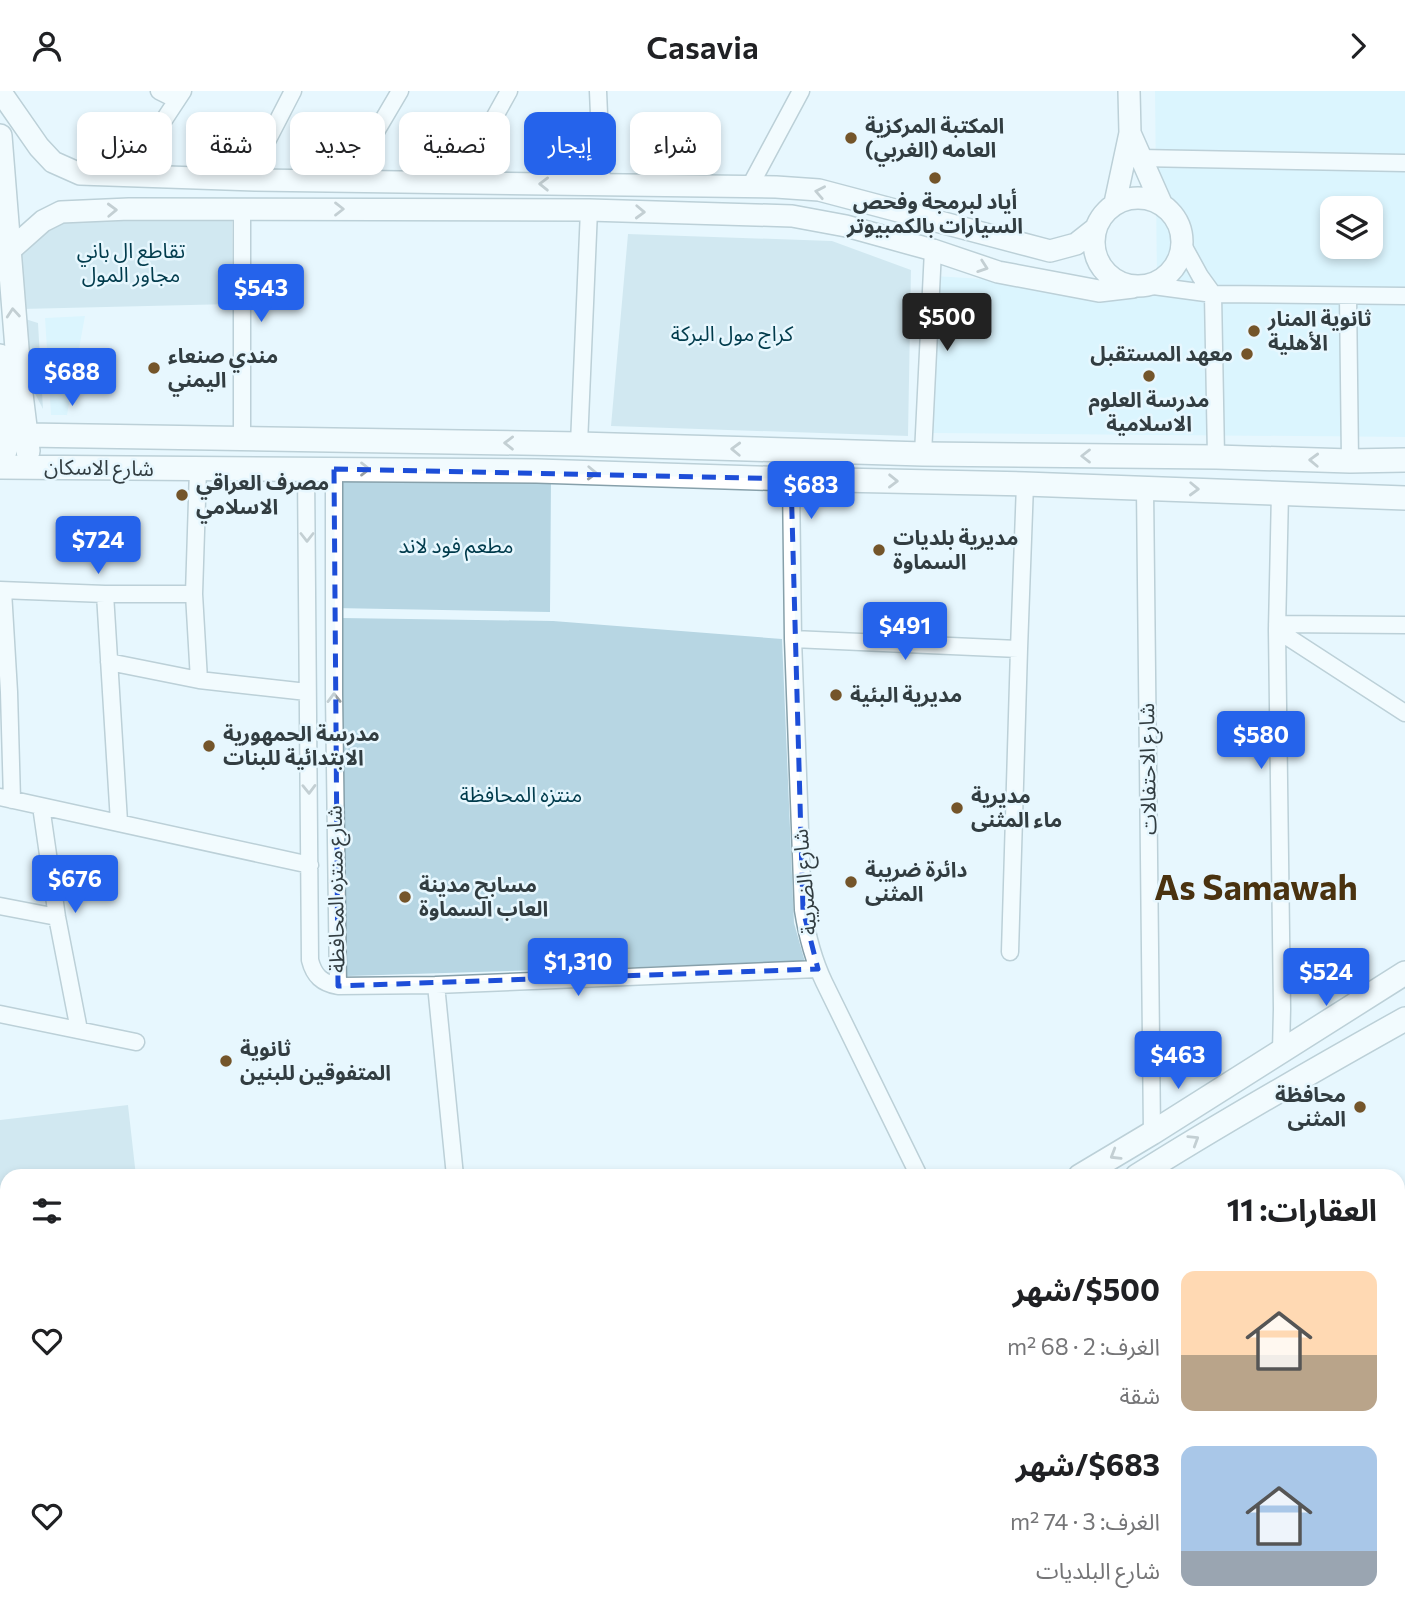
<!DOCTYPE html>
<html lang="ar">
<head>
<meta charset="utf-8">
<style>
  body { margin:0; font-family:Commissioner,"Noto Sans Arabic",sans-serif; background:#f6f6f6; color:#202124; direction:rtl; height:100vh; display:flex; flex-direction:column; font-size:26px; white-space:nowrap }
  * { box-sizing:border-box; margin:0 }
  p { font-size:23px; color:#757577 }
  .icon { flex:none; width:38px; height:38px; fill:none; stroke:currentColor; stroke-width:2; stroke-linecap:round; stroke-linejoin:round }
  .map { position:relative; flex:1; overflow:hidden; direction:ltr }
  .side { position:absolute; left:0px; top:1078px; width:1405px; height:448px; display:flex; flex-direction:column; background:#fff; border-radius:21px 21px 0 0; box-shadow:0 4px 10px #0003; direction:rtl }
  .side>* { flex:none }
  .hud { position:absolute; left:21px; top:21px; width:700px; height:63px; direction:rtl; display:flex; gap:14px }
  .tools { position:absolute; left:1320px; top:105px; display:grid; gap:14px }
  .tools a { display:grid; place-items:center; width:63px; height:63px; border-radius:14px; background:#fff; box-shadow:0 4px 10px #0003; font-size:35px }
  .price { position:absolute; translate:-50% -60px; padding:0 16px; border-radius:7px; background:#2563eb; color:#fff; font-size:23px; line-height:46px; filter:drop-shadow(0 2px 4px #0008) }
  .price::after { content:''; position:absolute; left:50%; top:42px; width:21px; height:16px; margin-left:-10px; background:inherit; clip-path:polygon(0 0,100% 0,50% 100%) }
  .price.active { background:#222; color:#fff }
  ul { padding:0; list-style:none }
  li { display:flex; align-items:center; gap:21px; height:175px; padding:0 28px }
  li span { display:grid; place-items:center; flex:none; width:196px; height:140px; border-radius:14px; color:#555 }
  li>.icon { margin-inline-start:auto }
  span .icon { width:84px; height:84px; fill:#fffc; stroke-width:1 }
  li b { font-size:30px }
  h2 { display:flex; justify-content:space-between; align-items:center; height:84px; padding:0 28px; font-size:30px }
  .pill { padding:0 24px; border-radius:14px; background:#fff; box-shadow:0 4px 10px #0003; font-size:24px; line-height:63px }
  .pill.active { background:#2563eb; color:#fff }
  header { display:flex; justify-content:space-between; align-items:center; height:91px; padding:0 28px; background:#fff; font-size:32px; font-weight:600 }
  .map>svg:first-child { display:block }
  .built { fill:#cdf1ff; fill-rule:evenodd }
  .green { fill:#b7d6e3 }
  .lines { fill:none; stroke-linecap:round; stroke-linejoin:round }
  .minor-casing { stroke:#87a0aa; stroke-width:19 }
  .tertiary-casing { stroke:#87a0aa; stroke-width:24 }
  .secondary-casing { stroke:#87a0aa; stroke-width:26 }
  .minor { stroke:#fff; stroke-width:16 }
  .tertiary { stroke:#fff; stroke-width:21 }
  .secondary { stroke:#fff; stroke-width:23 }
  .oneway { stroke:#989ea0 }
  .marked { fill:none; stroke:#1d4ed8; stroke-width:5; stroke-dasharray:14 9; stroke-linejoin:round }
  .poi-dot { fill:#74552a; stroke:#e7f7fe; stroke-width:2.5 }
  .labels { text-anchor:middle; stroke-width:5; stroke-linejoin:round; paint-order:stroke }
  .poi-label { font-size:21px; font-weight:bold; fill:#323d41; stroke:#e7f7fe; text-anchor:start }
  .park-label { font-size:21px; fill:#003b4c; stroke:#e7f7fe }
  .street-label { font-size:21px; fill:#323d41; stroke:#e7f7fe }
  .town-label { font-size:35px; font-weight:bold; fill:#4a320f; stroke:#e7f7fe }
</style>
</head>
<body>
<header><svg class="icon" aria-label="forward" viewBox="0 0 24 24"><path d="M9 5l7 7-7 7"/></svg>Casavia<svg class="icon" aria-label="person" viewBox="0 0 24 24"><circle cx="12" cy="8" r="4"/><path d="M4 21q1-7 8-7t8 7"/></svg></header>
<div class="map">
<svg width="1405" height="1526" viewBox="0 0 1405 1526">
  <rect width="100%" height="100%" fill="#e7f7fe"/>
  <path class="built" d="M1155,0H1405V346L932,342L934,185L1157,198ZM1332,117H1370V156H1332Z
    M85,225L67,324H51L45,227Z"/>
  <path class="green" d="M232,128L233,213L22,218L17,165L62,130Z
    M628,143L832,150L911,179L908,345L611,335Z
    M22,227L38,232L43,318L29,291Z
    M343,390H551L550,521L334,517Z
    M341,527L553,530L782,548L794,832L805,871L347,885Z
    M128,1014L136,1085H7V1180L0,1181V1029Z"/>
  <g class="lines">
    <g class="minor-casing">
      <path id="minor" d="M159,0L177,9
        M598,0L602,94
        M1140,67L1405,72
        M127,85L183,0
        M247,89L293,0
        M347,90L400,0
        M458,92L509,0
        M750,95L801,0
        M1183,154L1200,185L1213,203
        M1146,194L1213,203L1405,205
        M1213,203L1216,366
        M1348,205L1350,370
        M242,347V118
        M579,353L589,119
        M923,363L933,159
        M198,378L194,503L199,589
        M306,378L310,869C314,885 322,892 338,895L436,894L818,878
        M334,378V603L338,895
        M791,388L793,548L803,819C807,844 813,868 824,891L919,1085
        M1145,397L1152,1042
        M1280,401L1277,539L1282,918L1281,960
        M0,499L105,503H194
        M3,500L9,601L12,709
        M105,503L119,731
        M1277,533L1405,534
        M1277,539L1405,622
        M793,548L1019,558
        M109,571L199,589L307,601
        M0,706L310,774
        M41,715L57,826L79,939
        M0,815L57,826
        M1010,861L1019,558L1025,393
        M436,894L455,1085
        M0,923L136,951
        M1398,1392L1405,1393
        M149,1519V1526
        M255,1519V1526
        M358,1519V1526
        M469,1519L470,1526
        M576,1519L577,1526
        M785,1519V1526
        M894,1519V1526
        M1000,1519V1526
        M1315,1519V1526
        M684,1526V1519
        M1107,1526V1519"/>
    </g>
    <g class="tertiary-casing">
      <path id="tertiary" d="M0,0L39,56L53,71L80,83L255,89L776,96L819,99L1050,160L1076,153L1095,138
        M1130,42L1161,112
        M1094 151a44 44 0 1 1 88 0a44 44 0 1 1-88 0Z
        M1115,112L1130,42L1129,0
        M8,161L43,130L61,121L129,118L589,119L792,125L846,135L933,159L998,181L1099,200L1133,196
        M9,1526L10,1519
        M37,1526V1519"/>
    </g>
    <g class="secondary-casing">
      <path id="secondary" d="M0,45L20,295L28,360
        M0,265L3,297L5,360
        M0,346L27,344L579,353L923,363L1216,366L1350,370L1405,369
        M0,376L537,380L791,388L1025,393L1405,407
        M1080,1085L1152,1042L1405,882
        M1137,1085C1224,1030 1314,979 1405,928
        M0,1297L7,1296
        M0,1318L7,1317"/>
    </g>
    <use href="#minor" class="minor"/>
    <use href="#tertiary" class="tertiary"/>
    <use href="#secondary" class="secondary"/>
  </g>
  <defs><path id="oneway-chevron" d="M-2-3.5L2.5 0L-2 3.5" fill="none" stroke-width="1.6" stroke-linecap="round" stroke-linejoin="round" transform="scale(1.75)"/></defs>
  <g class="oneway">
    <use href="#oneway-chevron" transform="translate(544 93) rotate(-179)"/>
    <use href="#oneway-chevron" transform="translate(820 101) rotate(-169)"/>
    <use href="#oneway-chevron" transform="translate(339 118)"/>
    <use href="#oneway-chevron" transform="translate(112 119) rotate(-2)"/>
    <use href="#oneway-chevron" transform="translate(640 121) rotate(2)"/>
    <use href="#oneway-chevron" transform="translate(983 176) rotate(19)"/>
    <use href="#oneway-chevron" transform="translate(13 222) rotate(-95)"/>
    <use href="#oneway-chevron" transform="translate(509 352) rotate(-179)"/>
    <use href="#oneway-chevron" transform="translate(736 358) rotate(-178)"/>
    <use href="#oneway-chevron" transform="translate(1086 365) rotate(-180)"/>
    <use href="#oneway-chevron" transform="translate(1314 369) rotate(-178)"/>
    <use href="#oneway-chevron" transform="translate(365 378)"/>
    <use href="#oneway-chevron" transform="translate(592 382) rotate(2)"/>
    <use href="#oneway-chevron" transform="translate(893 390) rotate(1)"/>
    <use href="#oneway-chevron" transform="translate(1194 398) rotate(2)"/>
    <use href="#oneway-chevron" transform="translate(307 446) rotate(90)"/>
    <use href="#oneway-chevron" transform="translate(334 607) rotate(-91)"/>
    <use href="#oneway-chevron" transform="translate(309 698) rotate(89)"/>
    <use href="#oneway-chevron" transform="translate(1194 1049) rotate(-32)"/>
    <use href="#oneway-chevron" transform="translate(1115 1064) rotate(149)"/>
  </g>
  <path d="M0 0H1405V1526H0ZM334,378L791,388L803,819L818,878L338,895Z" fill="#e7f7fe" fill-opacity=".55" fill-rule="evenodd"/>
  <path class="marked" d="M334,378L791,388L803,819L818,878L338,895Z"/>
  <g class="poi-dot">
    <circle cx="851" cy="47" r="7"/>
    <circle cx="935" cy="87" r="7"/>
    <circle cx="1254" cy="240" r="7"/>
    <circle cx="1247" cy="263" r="7"/>
    <circle cx="154" cy="277" r="7"/>
    <circle cx="1149" cy="285" r="7"/>
    <circle cx="182" cy="404" r="7"/>
    <circle cx="879" cy="459" r="7"/>
    <circle cx="836" cy="604" r="7"/>
    <circle cx="209" cy="655" r="7"/>
    <circle cx="957" cy="717" r="7"/>
    <circle cx="851" cy="791" r="7"/>
    <circle cx="405" cy="806" r="7"/>
    <circle cx="226" cy="970" r="7"/>
    <circle cx="1360" cy="1016" r="7"/>
  </g>
  <g class="labels">
    <g class="poi-label">
      <text x="865" y="42">المكتبة المركزية<tspan x="865" dy="24">العامه (الغربي)</tspan></text>
      <text x="935" y="118" text-anchor="middle">أياد لبرمجة وفحص<tspan x="935" dy="24">السيارات بالكمبيوتر</tspan></text>
      <text x="1268" y="235">ثانوية المنار<tspan x="1268" dy="24">الأهلية</tspan></text>
      <text x="1233" y="270" text-anchor="end">معهد المستقبل</text>
      <text x="168" y="272">مندي صنعاء<tspan x="168" dy="24">اليمني</tspan></text>
      <text x="1149" y="316" text-anchor="middle">مدرسة العلوم<tspan x="1149" dy="24">الاسلامية</tspan></text>
      <text x="196" y="399">مصرف العراقي<tspan x="196" dy="24">الاسلامي</tspan></text>
      <text x="893" y="454">مديرية بلديات<tspan x="893" dy="24">السماوة</tspan></text>
      <text x="850" y="611">مديرية البئية</text>
      <text x="223" y="650">مدرسة الحمهورية<tspan x="223" dy="24">الابتدائية للبنات</tspan></text>
      <text x="971" y="712">مديرية<tspan x="971" dy="24">ماء المثنى</tspan></text>
      <text x="865" y="786">دائرة ضريبة<tspan x="865" dy="24">المثنى</tspan></text>
      <text x="419" y="801">مسابح مدينة<tspan x="419" dy="24">العاب السماوة</tspan></text>
      <text x="240" y="965">ثانوية<tspan x="240" dy="24">المتفوقين للبنين</tspan></text>
      <text x="1346" y="1011" text-anchor="end">محافظة<tspan x="1346" dy="24">المثنى</tspan></text>
    </g>
    <g class="park-label">
      <text x="131" y="167">تقاطع ال باني<tspan x="131" dy="24">مجاور المول</tspan></text>
      <text x="732" y="250">كراج مول البركة</text>
      <text x="456" y="462">مطعم فود لاند</text>
      <text x="521" y="711">منتزه المحافظة</text>
    </g>
    <g class="street-label">
      <text transform="translate(99 377) rotate(1)" y="7">شارع الاسكان</text>
      <text transform="translate(1148 678) rotate(-91)" y="7">شارع الاحتفالات</text>
      <text transform="translate(805 791) rotate(-95)" y="7">شارع الضريبة</text>
      <text transform="translate(336 798) rotate(-91)" y="7">شارع منتزه المحافظة</text>
    </g>
    <g class="town-label">
      <text x="1256" y="809">As Samawah</text>
    </g>
  </g>
</svg>
<div class="tools">
<a><svg class="icon" aria-label="layers" viewBox="0 0 24 24"><path d="M12 4l9 5-9 5-9-5zM3 14l9 5 9-5"/></svg></a>
</div>
<b class="price" style="left:261px;top:233px">$543</b>
<b class="price active" style="left:947px;top:262px">$500</b>
<b class="price" style="left:72px;top:317px">$688</b>
<b class="price" style="left:811px;top:430px">$683</b>
<b class="price" style="left:98px;top:485px">$724</b>
<b class="price" style="left:905px;top:571px">$491</b>
<b class="price" style="left:1261px;top:680px">$580</b>
<b class="price" style="left:75px;top:824px">$676</b>
<b class="price" style="left:578px;top:907px">$1,310</b>
<b class="price" style="left:1326px;top:917px">$524</b>
<b class="price" style="left:1178px;top:1000px">$463</b>
<div class="hud">
<a class="pill">شراء</a>
<a class="pill active">إيجار</a>
<a class="pill">تصفية</a>
<a class="pill">جديد</a>
<a class="pill">شقة</a>
<a class="pill">منزل</a>
</div>
<section class="side">
<h2>العقارات: 11<svg class="icon" aria-label="filters" viewBox="0 0 24 24"><path d="M4 7h16M4 17h16"/><circle cx="9" cy="7" r="2"/><circle cx="15" cy="17" r="2"/></svg></h2>
<ul>
<li><span style="background:linear-gradient(#ffd9b3 60%,#b9a48a 0)"><svg class="icon" aria-label="home" viewBox="0 0 24 24"><path d="M3 11l9-7 9 7M6 9v11h12V9"/></svg></span><div><b>$500/شهر</b><p>الغرف: 2 · 68 m²</p><p>شقة</p></div><svg class="icon" aria-label="heart" viewBox="0 0 24 24"><path d="M12 20l-8-8c-3-5 5-10 8-4 3-6 11-1 8 4z"/></svg></li>
<li><span style="background:linear-gradient(#a9c7e8 75%,#9aa5b1 0)"><svg class="icon" aria-label="home" viewBox="0 0 24 24"><path d="M3 11l9-7 9 7M6 9v11h12V9"/></svg></span><div><b>$683/شهر</b><p>الغرف: 3 · 74 m²</p><p>شارع البلديات</p></div><svg class="icon" aria-label="heart" viewBox="0 0 24 24"><path d="M12 20l-8-8c-3-5 5-10 8-4 3-6 11-1 8 4z"/></svg></li>
</ul>
</section>
</div>
</body>
</html>
